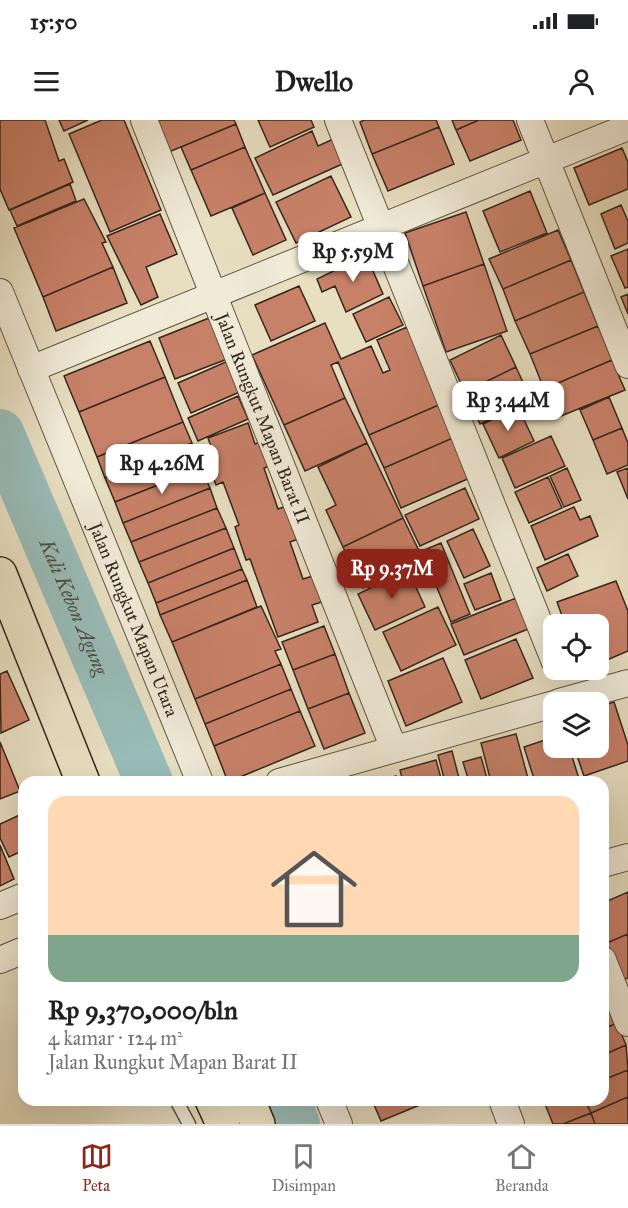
<!DOCTYPE html>
<html lang="id">
<head>
<meta charset="utf-8">
<style>
  body { margin:0; font-family:"IM FELL Great Primer",serif; background:#f6f6f6; color:#202124; height:100vh; display:flex; flex-direction:column; font-size:22px; white-space:nowrap }
  * { box-sizing:border-box; margin:0 }
  p { font-size:20px; color:#757577 }
  .icon { flex:none; width:33px; height:33px; fill:none; stroke:currentColor; stroke-width:2; stroke-linecap:round; stroke-linejoin:round }
  .map { position:relative; flex:1; overflow:hidden }
  .drawer { position:absolute; left:18px; top:656px; width:591px; height:330px; display:flex; flex-direction:column; background:#fff; border-radius:18px; box-shadow:0 6px 24px #0002 }
  .drawer>* { flex:none }
  .buttons { position:absolute; left:543px; top:494px; display:grid; gap:12px }
  .buttons a { display:grid; place-items:center; width:66px; height:66px; border-radius:12px; background:#fff; box-shadow:0 6px 24px #0002; font-size:30px }
  .price { position:absolute; translate:-50% -51px; padding:0 14px; border-radius:12px; background:#fff; color:#222; font-size:20px; line-height:39px; filter:drop-shadow(0 2px 3px #0008) }
  .price::after { content:''; position:absolute; left:50%; top:36px; width:18px; height:14px; margin-left:-9px; background:inherit; clip-path:polygon(0 0,100% 0,50% 100%) }
  .price.active { background:#8f2418; color:#fff }
  ul { padding:0; list-style:none }
  li { display:grid; align-content:center; gap:12px; height:318px; padding:0 30px }
  li span { display:grid; place-items:center; height:186px; border-radius:18px; color:#555 }
  li>.icon { margin-inline-start:auto }
  span .icon { width:108px; height:108px; fill:#fffc; stroke-width:1 }
  li b { font-size:26px }
  .status { display:flex; justify-content:space-between; align-items:center; height:42px; padding:0 30px; background:#fff; direction:ltr }
  .status svg { height:16px; fill:currentColor }
  header { display:flex; justify-content:space-between; align-items:center; height:78px; padding:0 30px; background:#fff; font-size:27px; font-weight:700 }
  .tab-bar { display:flex; justify-content:space-around; align-items:center; height:84px; border-top:2px solid #e0e0e0; background:#fff; font-size:16px; color:#757577 }
  .tab-bar a { display:grid; justify-items:center; gap:3px }
  .tab-bar .active { color:#8f2418 }
  .map>svg:first-child { display:block }
  .lines { fill:none; stroke-linecap:round; stroke-linejoin:round }
  .river { stroke:#98bcb8; stroke-width:48 }
  .building { fill:#c88169; stroke:#36271d; stroke-width:1.5 }
  .lane-casing { stroke:#625546; stroke-width:15 }
  .street-casing { stroke:#625546; stroke-width:28 }
  .primary-casing { stroke:#36271d; stroke-width:36 }
  .lane { stroke:#f0ead7; stroke-width:12 }
  .street { stroke:#f0ead7; stroke-width:26 }
  .primary { stroke:#e8dfc1; stroke-width:33 }
  .labels { text-anchor:middle; stroke-width:4.5; stroke-linejoin:round; paint-order:stroke }
  .street-label { font-size:18px; fill:#36271d; stroke:#f0ead7 }
  .water-label { font-size:20px; font-style:italic; fill:#4e4c44; stroke:#f0ead7 }
</style>
</head>
<body>
<div class="status"><b>15:50</b><svg viewBox="0 0 49 12"><path d="M0 12V9h3v3zM5 12V6h3v6zM10 12V3h3v9zM15 12V0h3v12zM26 1h20v11H26zM47 4h2v5h-2z"/></svg></div>
<header><svg class="icon" aria-label="menu" viewBox="0 0 24 24"><path d="M4 6h16M4 12h16M4 18h16"/></svg>Dwello<svg class="icon" aria-label="person" viewBox="0 0 24 24"><circle cx="12" cy="8" r="4"/><path d="M4 21q1-7 8-7t8 7"/></svg></header>
<div class="map">
<svg width="628" height="1004" viewBox="0 0 628 1004">
  <rect width="100%" height="100%" fill="#e8dfc1"/>
  <filter id="stains"><feTurbulence type="fractalNoise" baseFrequency=".00333" numOctaves="4"/><feColorMatrix values="0 0 0 0 .2 0 0 0 0 .09 0 0 0 0 .02 0 0 0 .5 -.17"/></filter>
  <radialGradient id="worn" r=".72"><stop offset=".6" stop-color="#630" stop-opacity="0"/><stop offset="1" stop-color="#630" stop-opacity=".3"/></radialGradient>
  <g class="lines">
    <g class="river">
      <path id="s1" d="M0,313L149,662"/>
      <path d="M286,980L296,1004"/>
    </g>
  </g>
  <path class="building" d="M0,0H45L59,41L64,39L73,62L9,90L0,69Z
    M59,0H88L64,11Z
    M102,0H124L161,90L110,112L69,14Z
    M152,0H234L236,4L164,34Z
    M258,0H311L314,7L270,27Z
    M364,0H436L439,7L372,34L360,2Z
    M452,0H479L456,10Z
    M479,0H513L521,20L470,41L456,10Z
    M236,4L245,27L191,50L181,27Z
    M439,7L454,44L388,71L372,34Z
    M312,11L318,26L338,17L349,41L273,75L255,38Z
    M245,27L265,73L211,96L191,50Z
    M622,28L628,42V69L589,85L574,48Z
    M331,56L351,97L296,123L276,82Z
    M70,64L76,81L17,106L10,90Z
    M530,71L547,113L500,132L483,91Z
    M265,73L286,120L253,135L232,88Z
    M84,79L106,122L102,123L113,147L43,177L14,108Z
    M621,85L628,101V123L615,129L601,94Z
    M466,92L484,144L423,166L405,113Z
    M160,94L177,134L146,147L158,177L141,185L107,116Z
    M558,110L571,140L503,169L489,139Z
    M628,129V167L625,168L611,136Z
    M366,135L383,174L346,192L335,166L322,172L317,159Z
    M571,140L584,172L515,201L503,169Z
    M484,144L507,211L446,232L423,166Z
    M113,147L127,183L56,211L43,177Z
    M299,166L315,201L271,221L255,185Z
    M584,172L598,206L530,234L515,201Z
    M628,174V194L621,177Z
    M389,177L403,205L366,222L353,194Z
    M214,196L230,238L175,259L159,218Z
    M325,203L341,239L371,226L383,253L390,250L377,220L407,207L441,284L369,315L338,242L331,245L345,278L284,305L252,235Z
    M598,206L612,240L544,269L530,234Z
    M501,215L516,247L465,272L450,240Z
    M150,221L165,257L79,292L64,256Z
    M612,240L625,270L556,298L544,269Z
    M228,241L242,271L191,293L178,263Z
    M516,247L531,280L480,304L465,272Z
    M165,257L183,302L97,337L79,292Z
    M238,276L248,299L198,321L188,298Z
    M609,277L622,308L593,320L580,290Z
    M345,278L367,323L305,351L284,305Z
    M441,284L455,317L384,348L369,315Z
    M518,287L534,321L499,338L483,304Z
    M183,302L192,323L105,358L97,337Z
    M248,303L255,324L267,319L276,344L264,348L278,389L292,384L304,417L290,422L303,459L316,455L325,481L312,485L318,502L278,517L250,439L246,440L235,407L239,405L223,362L216,365L207,341L215,338L208,318Z
    M622,308L628,323V345L607,354L593,320Z
    M551,316L565,346L515,368L502,338Z
    M455,317L472,357L401,388L384,348Z
    M192,323L201,348L115,382L105,358Z
    M367,323L403,398L343,427L326,390L336,385L318,347Z
    M201,348L210,368L123,403L115,382Z
    M567,348L581,380L564,387L550,356Z
    M628,348V379L617,352Z
    M548,357L562,388L529,403L515,372Z
    M210,368L217,388L131,422L123,403Z
    M465,368L479,399L420,426L405,395Z
    M574,387L580,400L590,396L598,416L545,440L531,406Z
    M217,388L226,408L139,442L131,422Z
    M403,398L423,439L363,468L343,427Z
    M226,408L234,428L148,463L139,442Z
    M473,409L490,446L464,458L447,421Z
    M441,423L470,494L451,502L422,431Z
    M234,428L242,449L156,483L148,463Z
    M568,434L578,456L547,471L537,448Z
    M242,449L247,460L160,495L156,483Z
    M408,450L425,487L375,510L358,474Z
    M491,453L501,480L475,490L464,464Z
    M247,460L257,487L172,522L160,495Z
    M616,461L628,491V531L607,540L598,519V504H593L591,501L582,504H565L557,482Z
    M516,478L528,509L464,535L451,504Z
    M261,486L281,529L275,531L281,544L195,579L172,522Z
    M438,487L456,525L401,551L383,512Z
    M324,506L335,534L293,550L282,522Z
    M516,519L533,558L481,579L465,540Z
    M335,534L349,573L308,589L293,550Z
    M443,538L462,582L406,606L388,561Z
    M281,544L291,569L205,604L195,579Z
    M7,551L29,600L1,613L0,554Z
    M291,569L300,591L214,626L205,604Z
    M349,573L365,613L324,629L308,589Z
    M614,582L628,625V641L584,656L574,627H598V587Z
    M300,591L315,626L228,662L214,626Z
    M516,614L529,662H491L481,623Z
    M554,617V627H569L580,662H535L524,627Z
    M0,622L20,671L0,679Z
    M452,631L460,662H445L438,635Z
    M481,637L488,662H469L463,642Z
    M436,640L442,662H403L400,650Z
    M396,656L398,662H378Z
    M24,693V730L9,737L0,718V704Z
    M0,725L14,759L0,766Z
    M628,772V814L607,823L603,813V783Z
    M628,814V858L623,860L607,823Z
    M608,883L617,903L603,909V886Z
    M617,903L626,925L603,935V909Z
    M626,925L628,950L603,960V935Z
    M628,950V977L591,993L585,980H603V960Z
    M628,977V1004H595L591,993Z
    M372,980H426L427,982L381,1001Z
    M556,980H585L591,993L563,1004H553L545,984Z
    M591,993L595,1004H563Z"/>
  <g class="lines">
    <g class="lane-casing">
      <path id="lane" d="M176,980L189,1004"/>
    </g>
    <g class="street-casing">
      <g id="street">
        <path id="s2" d="M144,0L394,629"/>
        <path d="M338,0L554,540"/>
        <path d="M530,0L628,245"/>
        <path id="s3" d="M0,172L200,662"/>
        <path d="M31,249L628,7"/>
        <path d="M559,582L628,563"/>
        <path d="M279,662L554,584"/>
        <path d="M603,744L628,737"/>
        <path d="M0,786L24,776"/>
        <path d="M0,840L24,830"/>
        <path d="M603,840L628,903"/>
        <path d="M329,980L339,1004"/>
        <path d="M502,980L511,1004"/>
      </g>
    </g>
    <g class="primary-casing">
      <path id="primary" d="M0,454L83,662
        M212,980L223,1004
        M248,980L258,1004"/>
    </g>
    <use href="#lane" class="lane"/>
    <use href="#street" class="street"/>
    <use href="#primary" class="primary"/>
  </g>
  <g class="labels">
    <g class="street-label">
      <text dy="6" stroke="none"><textPath href="#s2" startOffset="321">Jalan Rungkut Mapan Barat II</textPath></text>
      <text dy="6" stroke="none"><textPath href="#s3" startOffset="354">Jalan Rungkut Mapan Utara</textPath></text>
    </g>
    <g class="water-label">
      <text dy="7" stroke="none"><textPath href="#s1" startOffset="189">Kali Kebon Agung</textPath></text>
    </g>
  </g>
  <rect width="100%" height="100%" filter="url(#stains)"/>
  <rect width="100%" height="100%" fill="url(#worn)"/>
</svg>
<div class="buttons">
<a><svg class="icon" aria-label="locate" viewBox="0 0 24 24"><circle cx="12" cy="12" r="6"/><path d="M12 2v4M12 18v4M2 12h4M18 12h4"/></svg></a>
<a><svg class="icon" aria-label="layers" viewBox="0 0 24 24"><path d="M12 4l9 5-9 5-9-5zM3 14l9 5 9-5"/></svg></a>
</div>
<b class="price" style="left:353px;top:163px">Rp 5.59M</b>
<b class="price" style="left:508px;top:312px">Rp 3.44M</b>
<b class="price" style="left:162px;top:375px">Rp 4.26M</b>
<b class="price active" style="left:392px;top:480px">Rp 9.37M</b>
<section class="drawer">
<ul>
<li><span style="background:linear-gradient(#ffd9b3 75%,#7fa58c 0)"><svg class="icon" aria-label="home" viewBox="0 0 24 24"><path d="M3 11l9-7 9 7M6 9v11h12V9"/></svg></span><div><b>Rp 9,370,000/bln</b><p>4 kamar · 124 m²</p><p>Jalan Rungkut Mapan Barat II</p></div></li>
</ul>
</section>
</div>
<nav class="tab-bar">
<a class="active"><svg class="icon" aria-label="map" viewBox="0 0 24 24"><path d="M3 6l6-2 6 2 6-2v14l-6 2-6-2-6 2zM9 4v14M15 6v14"/></svg>Peta</a>
<a><svg class="icon" aria-label="saved" viewBox="0 0 24 24"><path d="M7 4h10v16l-5-4-5 4z"/></svg>Disimpan</a>
<a><svg class="icon" aria-label="home" viewBox="0 0 24 24"><path d="M3 11l9-7 9 7M6 9v11h12V9"/></svg>Beranda</a>
</nav>
</body>
</html>
